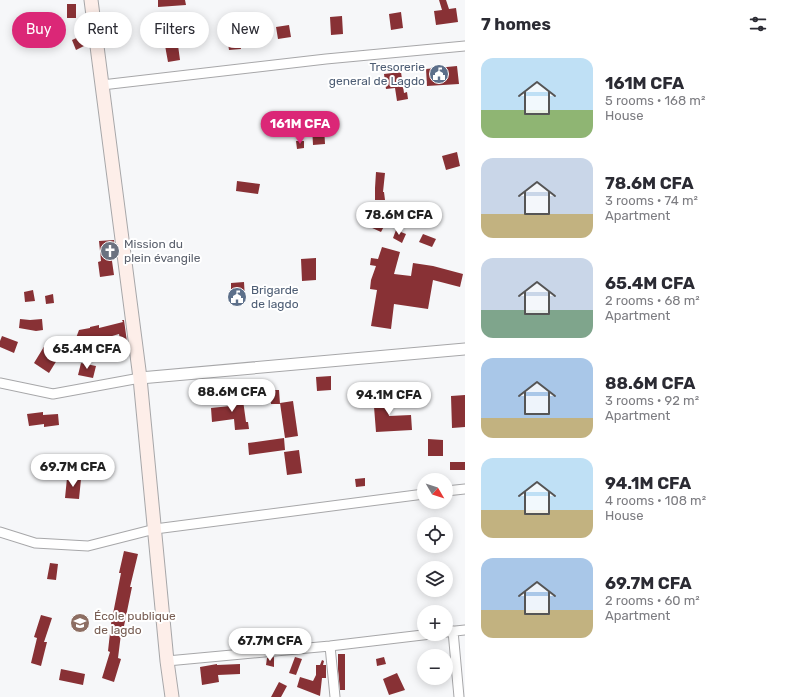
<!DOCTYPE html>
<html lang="en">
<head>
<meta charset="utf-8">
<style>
  body { margin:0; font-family:Rubik,sans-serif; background:#f7f7f7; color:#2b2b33; height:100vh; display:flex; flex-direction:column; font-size:15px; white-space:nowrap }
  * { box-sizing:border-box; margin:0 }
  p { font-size:13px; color:#7c7c81 }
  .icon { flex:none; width:22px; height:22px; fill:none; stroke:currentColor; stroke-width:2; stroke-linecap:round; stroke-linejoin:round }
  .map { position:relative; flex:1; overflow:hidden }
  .panel { display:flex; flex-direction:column; background:#fff; width:320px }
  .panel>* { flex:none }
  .banner { position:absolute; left:12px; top:12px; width:380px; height:36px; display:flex; gap:8px }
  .needle { width:26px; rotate:129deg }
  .tools { position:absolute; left:417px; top:473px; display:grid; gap:8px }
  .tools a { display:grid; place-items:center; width:36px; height:36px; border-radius:50%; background:#fff; box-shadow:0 2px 10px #0003; font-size:20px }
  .price { position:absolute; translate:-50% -34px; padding:0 9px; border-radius:14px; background:#fff; color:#222; font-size:13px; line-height:26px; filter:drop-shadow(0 1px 2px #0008) }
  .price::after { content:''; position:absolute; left:50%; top:24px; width:12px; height:9px; margin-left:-6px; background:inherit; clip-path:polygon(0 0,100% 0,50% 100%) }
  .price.selected { background:#db2777; color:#fff }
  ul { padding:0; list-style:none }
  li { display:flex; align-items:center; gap:12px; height:100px; padding:0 16px }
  li span { display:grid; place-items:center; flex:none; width:112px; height:80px; border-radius:12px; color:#555 }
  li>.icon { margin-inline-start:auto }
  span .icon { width:48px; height:48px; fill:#fffc; stroke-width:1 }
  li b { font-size:17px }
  h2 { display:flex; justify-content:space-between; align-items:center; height:48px; padding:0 16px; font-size:17px }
  .tag { padding:0 14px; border-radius:18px; background:#fff; box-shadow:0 2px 10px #0003; font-size:14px; line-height:36px }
  .tag.selected { background:#db2777; color:#fff }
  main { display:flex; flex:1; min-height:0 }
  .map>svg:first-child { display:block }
  .building { fill:#883135 }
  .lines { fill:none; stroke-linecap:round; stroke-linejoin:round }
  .minor-casing { stroke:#a7a7a9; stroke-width:11 }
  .tertiary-casing { stroke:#a7a7a9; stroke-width:13 }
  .secondary-casing { stroke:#a7a7a9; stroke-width:15 }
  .minor { stroke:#fff; stroke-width:9 }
  .tertiary { stroke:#fff; stroke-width:11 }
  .secondary { stroke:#fdeee9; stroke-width:13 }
  .labels { text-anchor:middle; stroke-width:4; stroke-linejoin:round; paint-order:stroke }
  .service-label { font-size:12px; fill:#4e5e75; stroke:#fff; text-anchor:end }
  .worship-label { font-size:12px; fill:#5b616d; stroke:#fff; text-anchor:start }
  .education-label { font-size:12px; fill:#785e54; stroke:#fff; text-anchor:start }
</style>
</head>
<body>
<main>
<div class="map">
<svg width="465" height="697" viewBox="0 0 465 697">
  <rect width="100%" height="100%" fill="#f6f7f9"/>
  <path class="building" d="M158,0H185L186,5L158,7Z
    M439,0H446L449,9L456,8L458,22L436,25L434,11L442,10Z
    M67,4H76V18H67Z
    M401,12L403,28L391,30L389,14Z
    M342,16L343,34L331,35L330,17Z
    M289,25L291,37L278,39L276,27Z
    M238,29L241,49L229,50L226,31Z
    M81,36L86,45L76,50L72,40Z
    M177,38L180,60L168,62L164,40Z
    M457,66L459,84L427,86L426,69Z
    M401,72L404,93L407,92L408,99L397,101L395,88L386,89L384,74Z
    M324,125L325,144L313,145L312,126Z
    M296,141H304V148L297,149Z
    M457,152L460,166L446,170L442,156Z
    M376,172L385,173L383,192H384L385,200H375V188Z
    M237,181L260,184L258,194L236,191Z
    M378,210L390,215L381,232L370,227Z
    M396,230L406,234L402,243L393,238Z
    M423,234L436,239L432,247L419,242Z
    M114,240L116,254H111L114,275L100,277L98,262L101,261L99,241Z
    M382,247L400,252L394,274L411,276L413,263L433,266L463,274L460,287L433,280L428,309L394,304L391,329L371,326L377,290L370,289L371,280L376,266L370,265L371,258L378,259Z
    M316,258V280L302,281L301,259Z
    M244,282L245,299H231V283Z
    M33,290L35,301L25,302L24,292Z
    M53,294L54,303L46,304L45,296Z
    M20,319L30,320L42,319L43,330L36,331L19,328Z
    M122,320H124L128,349L122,350L119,334L102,339V343L101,344L100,352H92L93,349L76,352L75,343L76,342V338L79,330L90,328V327L99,325V328L123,322Z
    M2,336L18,342L14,353L0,347V341Z
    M45,345L60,354L51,356L57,357V360L49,373L34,363Z
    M81,363L96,366L93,378L78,375Z
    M331,376V390L317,391L316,377Z
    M270,390H279L280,404H271Z
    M387,392L389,416L411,415L412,430L376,432L373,394Z
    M242,393L246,422H248L249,429L235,430L234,419L212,422L211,408L230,406L229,395Z
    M465,395V427L452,428L451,396Z
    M293,401L298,436L285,438L280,403Z
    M43,412V415L58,414L59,425L44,427V424L29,426L27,414Z
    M284,438L285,450L249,455L248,443Z
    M428,439L443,440V456H428Z
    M299,450L302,473L287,475L284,452Z
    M450,462H465V470H450Z
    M67,478L81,479L79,499L65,498Z
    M365,478V486L356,487L355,479Z
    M124,551L138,554L130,587H132L124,626H122L118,658L121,659L114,682L102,678L110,652L108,651L111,624L121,573H119Z
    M50,563L58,564L56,580L47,579Z
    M41,615L52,618L44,642H47L41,666L31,663L37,638L34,637Z
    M338,654H345V690H340L338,669Z
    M274,657V667L266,665L267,658Z
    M295,657L302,659L296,675L289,673Z
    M384,657L386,664L377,666L376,659Z
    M322,660L324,661L323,665H326V678H322L320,696L297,687L300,677L313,681L316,675V665H320Z
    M217,664V665L240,664V674L218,675L219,682L202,685L200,667Z
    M61,669L85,674L83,685L59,680Z
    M397,673L405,690L389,695L383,679Z
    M279,682L287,686L281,697H271Z"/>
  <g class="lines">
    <g class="minor-casing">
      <path id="minor" d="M102,85L326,59L465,46
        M0,383L53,394L140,378
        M446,491L465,489
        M0,532L35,543L88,546L155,529L424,494
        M453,631L459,697
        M446,632L465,630
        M330,646L335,697
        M167,661L330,646L431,634"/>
    </g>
    <g class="tertiary-casing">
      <path id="tertiary" d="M140,378L465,349"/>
    </g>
    <g class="secondary-casing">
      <path id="secondary" d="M91,0L140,378L167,661L172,697"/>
    </g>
    <use href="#minor" class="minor"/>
    <use href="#tertiary" class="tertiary"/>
    <use href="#secondary" class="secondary"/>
  </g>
  <defs>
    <g id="civic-disc" transform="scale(1)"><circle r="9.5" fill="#5c6f8a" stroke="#fff"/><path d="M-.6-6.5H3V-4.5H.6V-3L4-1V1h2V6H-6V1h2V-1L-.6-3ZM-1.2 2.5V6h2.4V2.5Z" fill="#fff"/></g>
    <g id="church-disc" transform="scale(1)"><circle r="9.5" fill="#6b7280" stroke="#fff"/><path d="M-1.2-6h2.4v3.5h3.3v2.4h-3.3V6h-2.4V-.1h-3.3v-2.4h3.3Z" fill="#fff"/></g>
    <g id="school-disc" transform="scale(1)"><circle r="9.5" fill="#8d6e63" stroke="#fff"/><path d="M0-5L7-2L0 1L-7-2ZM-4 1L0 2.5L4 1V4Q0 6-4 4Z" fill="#fff"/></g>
  </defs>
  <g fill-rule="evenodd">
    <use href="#civic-disc" x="439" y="74"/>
    <use href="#church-disc" x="110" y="251"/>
    <use href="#civic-disc" x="237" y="297"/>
    <use href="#school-disc" x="80" y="623"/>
  </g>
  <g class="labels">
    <g class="service-label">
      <text x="425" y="71">Tresorerie<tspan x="425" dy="14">general de Lagdo</tspan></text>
      <text x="251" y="294" text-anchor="start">Brigarde<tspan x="251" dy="14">de lagdo</tspan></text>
    </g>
    <g class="worship-label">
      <text x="124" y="248">Mission du<tspan x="124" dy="14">plein évangile</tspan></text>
    </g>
    <g class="education-label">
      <text x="94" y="620">École publique<tspan x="94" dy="14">de lagdo</tspan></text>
    </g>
  </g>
</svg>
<div class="tools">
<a><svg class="needle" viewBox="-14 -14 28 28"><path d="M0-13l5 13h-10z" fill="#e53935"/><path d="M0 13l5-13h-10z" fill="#7c7c81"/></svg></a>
<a><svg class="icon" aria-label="locate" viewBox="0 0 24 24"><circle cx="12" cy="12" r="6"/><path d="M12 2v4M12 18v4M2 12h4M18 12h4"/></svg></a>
<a><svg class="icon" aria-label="layers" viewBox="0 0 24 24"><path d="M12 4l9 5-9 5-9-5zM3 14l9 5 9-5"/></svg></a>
<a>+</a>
<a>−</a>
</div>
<b class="price selected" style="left:300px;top:145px">161M CFA</b>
<b class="price" style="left:399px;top:236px">78.6M CFA</b>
<b class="price" style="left:87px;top:370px">65.4M CFA</b>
<b class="price" style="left:232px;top:413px">88.6M CFA</b>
<b class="price" style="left:389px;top:416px">94.1M CFA</b>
<b class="price" style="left:73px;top:488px">69.7M CFA</b>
<b class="price" style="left:270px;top:662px">67.7M CFA</b>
<div class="banner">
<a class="tag selected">Buy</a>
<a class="tag">Rent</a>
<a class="tag">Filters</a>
<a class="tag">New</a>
</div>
</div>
<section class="panel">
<h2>7 homes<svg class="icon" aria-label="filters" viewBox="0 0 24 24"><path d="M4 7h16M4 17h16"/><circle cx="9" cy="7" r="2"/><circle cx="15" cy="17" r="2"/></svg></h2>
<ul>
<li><span style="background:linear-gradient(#bfe0f5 65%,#8fb573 0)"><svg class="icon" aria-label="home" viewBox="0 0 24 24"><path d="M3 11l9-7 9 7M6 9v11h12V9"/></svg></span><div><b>161M CFA</b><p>5 rooms · 168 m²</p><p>House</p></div></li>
<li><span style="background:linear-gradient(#c9d6e8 70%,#c2b280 0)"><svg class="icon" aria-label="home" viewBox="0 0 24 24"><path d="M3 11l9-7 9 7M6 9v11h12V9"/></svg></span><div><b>78.6M CFA</b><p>3 rooms · 74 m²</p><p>Apartment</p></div></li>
<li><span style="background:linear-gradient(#c9d6e8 65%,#7fa58c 0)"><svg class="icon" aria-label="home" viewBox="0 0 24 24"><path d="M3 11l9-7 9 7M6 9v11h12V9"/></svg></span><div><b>65.4M CFA</b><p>2 rooms · 68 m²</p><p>Apartment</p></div></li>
<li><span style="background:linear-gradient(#a9c7e8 75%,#c2b280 0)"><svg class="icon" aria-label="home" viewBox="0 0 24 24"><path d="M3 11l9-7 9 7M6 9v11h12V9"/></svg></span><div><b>88.6M CFA</b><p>3 rooms · 92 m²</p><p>Apartment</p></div></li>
<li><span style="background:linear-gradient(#bfe0f5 65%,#c2b280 0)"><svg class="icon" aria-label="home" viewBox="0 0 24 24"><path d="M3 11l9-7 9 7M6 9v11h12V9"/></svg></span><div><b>94.1M CFA</b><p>4 rooms · 108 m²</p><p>House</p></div></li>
<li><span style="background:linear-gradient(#a9c7e8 65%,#c2b280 0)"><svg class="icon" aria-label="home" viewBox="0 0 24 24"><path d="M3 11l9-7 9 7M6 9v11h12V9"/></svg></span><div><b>69.7M CFA</b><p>2 rooms · 60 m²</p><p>Apartment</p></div></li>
</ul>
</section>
</main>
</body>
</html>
